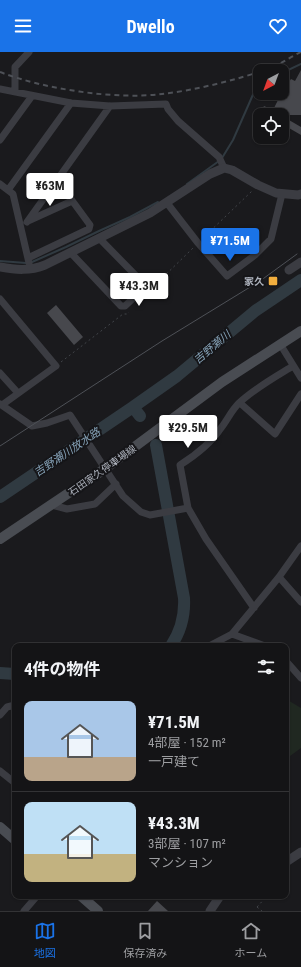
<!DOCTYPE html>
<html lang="ja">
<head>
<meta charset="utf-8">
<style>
  body { margin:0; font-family:"Roboto Condensed","Noto Sans JP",sans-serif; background:#212123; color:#f1f3f6; height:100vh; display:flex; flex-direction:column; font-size:15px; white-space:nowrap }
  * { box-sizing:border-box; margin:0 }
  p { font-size:13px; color:#9d9ea1 }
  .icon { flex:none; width:22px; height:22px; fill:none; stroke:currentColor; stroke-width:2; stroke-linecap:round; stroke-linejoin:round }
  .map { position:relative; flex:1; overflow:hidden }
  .panel { position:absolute; left:12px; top:591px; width:277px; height:256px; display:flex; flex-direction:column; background:#141416; border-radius:8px; box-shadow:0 1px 3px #0004,0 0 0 1px #333335 }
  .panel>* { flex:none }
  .needle { width:26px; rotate:221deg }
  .buttons { position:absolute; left:253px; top:12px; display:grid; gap:8px }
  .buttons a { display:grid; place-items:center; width:36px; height:36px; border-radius:8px; background:#141416; box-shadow:0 1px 3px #0004,0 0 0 1px #333335; font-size:20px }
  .price { position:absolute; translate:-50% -34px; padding:0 9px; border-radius:4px; background:#fff; color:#222; font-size:13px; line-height:26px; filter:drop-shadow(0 1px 2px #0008) }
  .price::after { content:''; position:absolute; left:50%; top:24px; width:12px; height:9px; margin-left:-6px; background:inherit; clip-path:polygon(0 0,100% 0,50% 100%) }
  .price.selected { background:#1a73e8; color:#fff }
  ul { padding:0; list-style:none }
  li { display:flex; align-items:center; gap:12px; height:100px; padding:0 12px }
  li+li { border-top:1px solid #333335 }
  li span { display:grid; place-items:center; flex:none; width:112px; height:80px; border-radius:8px; color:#555 }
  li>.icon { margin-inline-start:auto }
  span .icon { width:48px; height:48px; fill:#fffc; stroke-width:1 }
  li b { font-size:17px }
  h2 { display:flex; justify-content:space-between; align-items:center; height:48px; padding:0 12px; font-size:17px }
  header { display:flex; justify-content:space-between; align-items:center; height:52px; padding:0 12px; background:#1a73e8; color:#fff; font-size:18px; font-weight:700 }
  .tabs { display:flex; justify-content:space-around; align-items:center; height:56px; border-top:1px solid #333335; background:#141416; font-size:11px; color:#9d9ea1 }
  .tabs a { display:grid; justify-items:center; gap:2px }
  .tabs .selected { color:#1a73e8 }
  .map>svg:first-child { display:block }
  .green { fill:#202821 }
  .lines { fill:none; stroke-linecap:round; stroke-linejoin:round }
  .stream { stroke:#303a41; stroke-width:2 }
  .river { stroke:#303a41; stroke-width:12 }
  .building { fill:#47484d }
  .path { stroke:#414449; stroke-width:1; stroke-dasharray:2 3; stroke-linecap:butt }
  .minor { stroke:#3b3c42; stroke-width:7 }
  .tertiary { stroke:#3b3c42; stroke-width:9 }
  .secondary { stroke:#494c52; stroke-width:10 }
  .tram { stroke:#4e5157; stroke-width:1 }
  .rail { stroke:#4e5157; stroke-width:2; stroke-dasharray:5 4; stroke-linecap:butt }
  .poi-dot { fill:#f1ae3e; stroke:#151518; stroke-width:1.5 }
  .labels { text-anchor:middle; stroke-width:4; stroke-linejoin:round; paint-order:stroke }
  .poi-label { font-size:10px; font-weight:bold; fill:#adb2bc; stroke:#151518; text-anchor:end }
  .street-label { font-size:10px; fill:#adb2bc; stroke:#151518 }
  .water-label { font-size:11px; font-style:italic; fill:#85a1b6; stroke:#151518 }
</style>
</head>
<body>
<header><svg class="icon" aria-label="menu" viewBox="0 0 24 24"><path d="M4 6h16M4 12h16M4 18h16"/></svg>Dwello<svg class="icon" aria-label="heart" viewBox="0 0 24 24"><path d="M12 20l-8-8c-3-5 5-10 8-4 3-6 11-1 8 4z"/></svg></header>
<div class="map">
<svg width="301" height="859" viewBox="0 0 301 859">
  <rect width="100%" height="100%" fill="#1a1a1d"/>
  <path class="green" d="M286,647L301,656V696L286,707Z"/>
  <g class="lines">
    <path class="stream" d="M282,21L301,12
      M222,106L233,88L255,38L260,33
      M187,132L219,109
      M0,209L26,211L32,210L66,195L99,179L130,165L158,150"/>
    <path class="river" d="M140,364L133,355L177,324L255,259L301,228
      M156,393L184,546C185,564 181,579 171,594
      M0,445L133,355
      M0,621L15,622"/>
  </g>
  <path class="building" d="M301,18V63H259L264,54L273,58L278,48L280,49L288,36L286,34L291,27L295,29Z
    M282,64L301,75V83L282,72Z
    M56,253L83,285L74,293L47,261Z
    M157,849L168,859H148Z"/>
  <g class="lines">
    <path class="path" d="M203,186L252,139
      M152,236L193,196
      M61,310L123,262H127L129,260
      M257,855L267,844
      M257,855L262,859"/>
    <path class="minor" d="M0,37L71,51L110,54L166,52L168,57L178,69L219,105L224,116
      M15,40V15L29,0
      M0,88L32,44
      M0,132L13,142L29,211
      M8,138L71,51
      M167,151L198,191L227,224L255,203L271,187L282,142
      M28,169L72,149
      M27,170L110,54
      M71,201L121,254H125L146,234L99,186
      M28,206L89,177L90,173L57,128
      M0,247L56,314L2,353
      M280,292L301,326
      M0,321L18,341
      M240,351L275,382L301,342
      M0,352L32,374L47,371L70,363L123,444L141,460L150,463L188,456
      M52,453L67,457L95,452L116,432
      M279,525L301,550
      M254,556L206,487L188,456L180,413C196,403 211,391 221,376C228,367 231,359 239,351C255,336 275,325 293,314
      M232,582L265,594
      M209,594L232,582L279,525L301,494
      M286,609L301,626
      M0,663L7,655L15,653
      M0,719L15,731
      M24,859L37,844"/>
    <path class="tertiary" d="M0,215C16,218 30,219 45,213L150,161L210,122L224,116L232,118L258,133L276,141L298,143L301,142
      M289,218L301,210
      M286,810L301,800
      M210,859L220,844"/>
    <path class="secondary" d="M0,487L106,416L222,330L301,279
      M0,775L15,788
      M81,844L98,859"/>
    <path class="tram" d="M0,394L162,289L260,229L297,202"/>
    <path class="rail" d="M0,20C44,37 115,48 162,42C196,38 236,28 268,17C280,13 290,5 301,0"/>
  </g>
  <rect class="poi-dot" x="268" y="224" width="10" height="10" rx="2"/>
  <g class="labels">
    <g class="poi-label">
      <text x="264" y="233">家久</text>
    </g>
    <g class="street-label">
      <text transform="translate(102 418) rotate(-35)" y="4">石田家久停車場線</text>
    </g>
    <g class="water-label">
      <text transform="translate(212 295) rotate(-40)" y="4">吉野瀬川</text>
      <text transform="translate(67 400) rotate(-34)" y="4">吉野瀬川放水路</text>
    </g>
  </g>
</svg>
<div class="buttons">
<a><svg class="needle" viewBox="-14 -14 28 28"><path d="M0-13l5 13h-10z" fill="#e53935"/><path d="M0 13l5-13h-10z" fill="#9d9ea1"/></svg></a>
<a><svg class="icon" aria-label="locate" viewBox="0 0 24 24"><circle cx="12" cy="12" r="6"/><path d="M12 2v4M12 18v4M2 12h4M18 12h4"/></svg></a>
</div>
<b class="price" style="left:50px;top:155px">¥63M</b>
<b class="price selected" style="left:230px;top:210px">¥71.5M</b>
<b class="price" style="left:139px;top:255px">¥43.3M</b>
<b class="price" style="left:188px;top:397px">¥29.5M</b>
<section class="panel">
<h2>4件の物件<svg class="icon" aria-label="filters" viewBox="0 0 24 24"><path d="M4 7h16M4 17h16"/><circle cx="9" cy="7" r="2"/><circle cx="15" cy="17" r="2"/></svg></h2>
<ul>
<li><span style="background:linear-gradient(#a9c7e8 70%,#b9a48a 0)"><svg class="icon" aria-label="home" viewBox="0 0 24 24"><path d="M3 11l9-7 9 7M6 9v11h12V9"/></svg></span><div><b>¥71.5M</b><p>4部屋 · 152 m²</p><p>一戸建て</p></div></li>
<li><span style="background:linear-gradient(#bfe0f5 65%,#c2b280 0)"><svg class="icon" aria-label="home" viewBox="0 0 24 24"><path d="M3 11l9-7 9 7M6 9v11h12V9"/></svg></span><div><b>¥43.3M</b><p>3部屋 · 107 m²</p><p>マンション</p></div></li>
</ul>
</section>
</div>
<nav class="tabs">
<a class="selected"><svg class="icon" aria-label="map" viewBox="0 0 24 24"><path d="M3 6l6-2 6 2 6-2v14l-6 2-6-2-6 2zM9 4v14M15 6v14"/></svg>地図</a>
<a><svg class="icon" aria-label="saved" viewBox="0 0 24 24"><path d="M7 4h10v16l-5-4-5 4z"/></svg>保存済み</a>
<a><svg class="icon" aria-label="home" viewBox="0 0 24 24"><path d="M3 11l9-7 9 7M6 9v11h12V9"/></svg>ホーム</a>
</nav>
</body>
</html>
